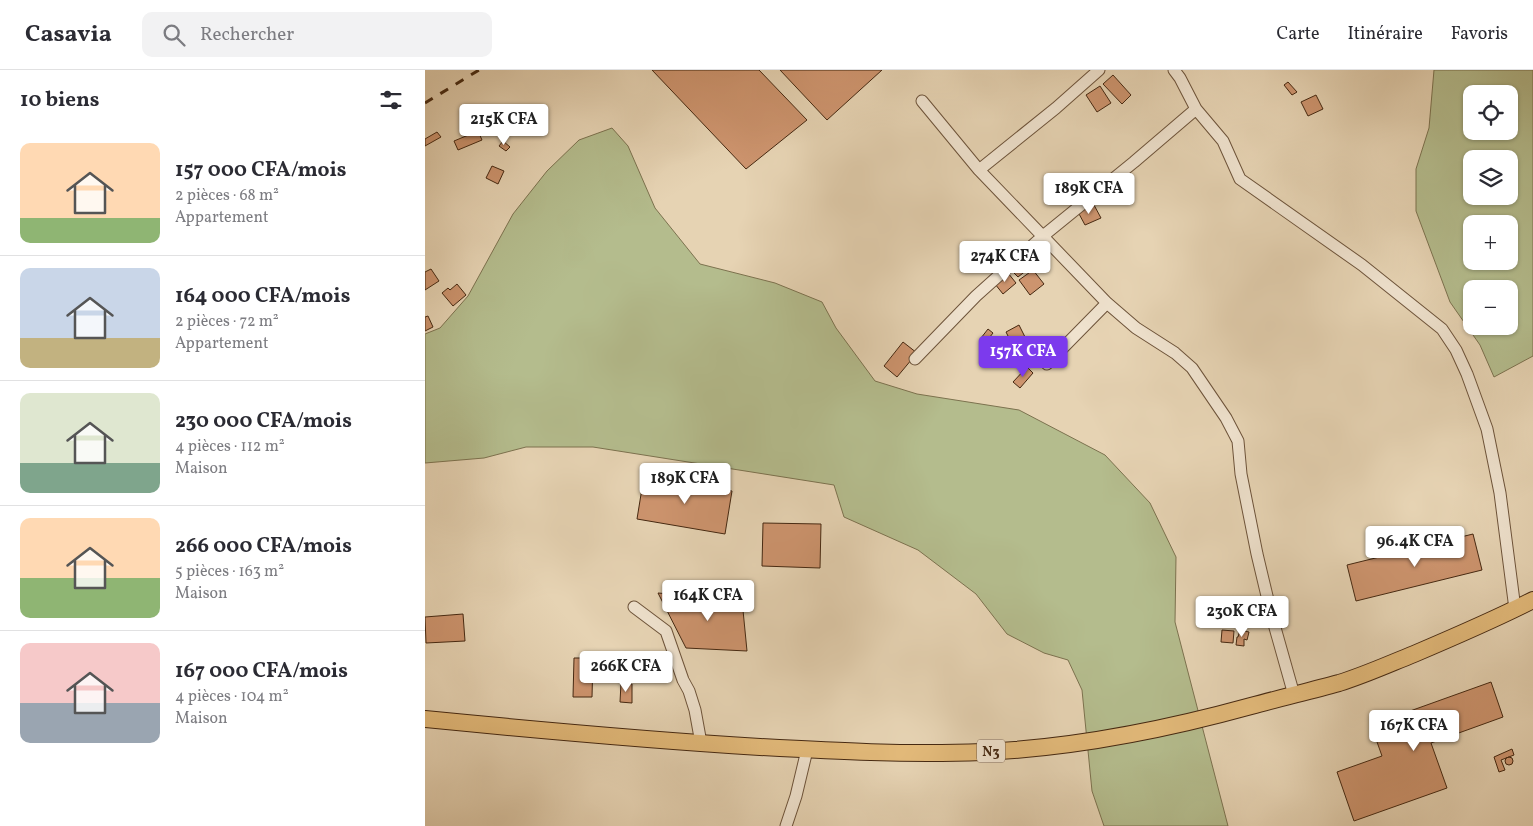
<!DOCTYPE html>
<html lang="fr">
<head>
<meta charset="utf-8">
<style>
  body { margin:0; font-family:Vollkorn,serif; background:#f2f2f3; color:#2b2b33; height:100vh; display:flex; flex-direction:column; font-size:19px; white-space:nowrap }
  * { box-sizing:border-box; margin:0 }
  p { font-size:16px; color:#7c7c81 }
  .icon { flex:none; width:28px; height:28px; fill:none; stroke:currentColor; stroke-width:2; stroke-linecap:round; stroke-linejoin:round }
  .map { position:relative; flex:1; overflow:hidden }
  .panel { display:flex; flex-direction:column; background:#fff; width:425px }
  .panel>* { flex:none }
  .buttons { position:absolute; left:1038px; top:15px; display:grid; gap:10px }
  .buttons a { display:grid; place-items:center; width:55px; height:55px; border-radius:10px; background:#fff; box-shadow:0 1px 4px #0004; font-size:25px }
  .price { position:absolute; translate:-50% -42px; padding:0 11px; border-radius:5px; background:#fff; color:#222; font-size:16px; line-height:32px; filter:drop-shadow(0 1px 2px #0008) }
  .price::after { content:''; position:absolute; left:50%; top:30px; width:15px; height:11px; margin-left:-8px; background:inherit; clip-path:polygon(0 0,100% 0,50% 100%) }
  .price.active { background:#7c3aed; color:#fff }
  ul { padding:0; list-style:none }
  li { display:flex; align-items:center; gap:15px; height:125px; padding:0 20px }
  li+li { border-top:1px solid #e1e1e2 }
  li span { display:grid; place-items:center; flex:none; width:140px; height:100px; border-radius:10px; color:#555 }
  li>.icon { margin-inline-start:auto }
  span .icon { width:60px; height:60px; fill:#fffc; stroke-width:1 }
  li b { font-size:21px }
  h2 { display:flex; justify-content:space-between; align-items:center; height:60px; padding:0 20px; font-size:21px }
  header { display:flex; align-items:center; gap:30px; box-sizing:border-box; height:70px; padding:0 25px; background:#fff; border-bottom:1px solid #e1e1e2 }
  header strong { font-size:24px }
  nav { display:flex; gap:28px; margin-inline-start:auto; font-size:18px }
  .search { width:350px; height:45px; background:#f2f2f3; display:flex; align-items:center; gap:12px; box-sizing:border-box; padding:0 18px; border-radius:10px; color:#7c7c81; font-size:19px }
  main { display:flex; flex:1; min-height:0 }
  .map>svg:first-child { display:block }
  .green { fill:#b4bc8d; stroke:#7c724f; fill-rule:evenodd }
  .building { fill:#cd946e; stroke:#452811 }
  .lines { fill:none; stroke-linecap:round; stroke-linejoin:round }
  .minor-casing { stroke:#6d533a; stroke-width:13 }
  .highway-casing { stroke:#452811; stroke-width:18 }
  .minor { stroke:#efe2ce; stroke-width:11 }
  .highway { stroke:#e3ba7a; stroke-width:16 }
  .rail { stroke:#452811; stroke-width:3; stroke-dasharray:9 9; stroke-linecap:butt }
  .labels { text-anchor:middle; stroke-width:4.5; stroke-linejoin:round; paint-order:stroke }
  .shield { fill:#efe2ce; stroke:#78604a; stroke-width:1 }
  .shield-label { font-size:14px; font-weight:bold; fill:#452811 }
</style>
</head>
<body>
<header>
<strong>Casavia</strong>
<div class="search"><svg class="icon" aria-label="search" viewBox="0 0 24 24"><circle cx="10" cy="10" r="6"/><path d="M15 15l6 6"/></svg>Rechercher</div>
<nav><a>Carte</a><a>Itinéraire</a><a>Favoris</a></nav>
</header>
<main>
<section class="panel">
<h2>10 biens<svg class="icon" aria-label="filters" viewBox="0 0 24 24"><path d="M4 7h16M4 17h16"/><circle cx="9" cy="7" r="2"/><circle cx="15" cy="17" r="2"/></svg></h2>
<ul>
<li><span style="background:linear-gradient(#ffd9b3 75%,#8fb573 0)"><svg class="icon" aria-label="home" viewBox="0 0 24 24"><path d="M3 11l9-7 9 7M6 9v11h12V9"/></svg></span><div><b>157 000 CFA/mois</b><p>2 pièces · 68 m²</p><p>Appartement</p></div></li>
<li><span style="background:linear-gradient(#c9d6e8 70%,#c2b280 0)"><svg class="icon" aria-label="home" viewBox="0 0 24 24"><path d="M3 11l9-7 9 7M6 9v11h12V9"/></svg></span><div><b>164 000 CFA/mois</b><p>2 pièces · 72 m²</p><p>Appartement</p></div></li>
<li><span style="background:linear-gradient(#dfe7d0 70%,#7fa58c 0)"><svg class="icon" aria-label="home" viewBox="0 0 24 24"><path d="M3 11l9-7 9 7M6 9v11h12V9"/></svg></span><div><b>230 000 CFA/mois</b><p>4 pièces · 112 m²</p><p>Maison</p></div></li>
<li><span style="background:linear-gradient(#ffd9b3 60%,#8fb573 0)"><svg class="icon" aria-label="home" viewBox="0 0 24 24"><path d="M3 11l9-7 9 7M6 9v11h12V9"/></svg></span><div><b>266 000 CFA/mois</b><p>5 pièces · 163 m²</p><p>Maison</p></div></li>
<li><span style="background:linear-gradient(#f6c9c9 60%,#9aa5b1 0)"><svg class="icon" aria-label="home" viewBox="0 0 24 24"><path d="M3 11l9-7 9 7M6 9v11h12V9"/></svg></span><div><b>167 000 CFA/mois</b><p>4 pièces · 104 m²</p><p>Maison</p></div></li>
</ul>
</section>
<div class="map">
<svg width="1108" height="756" viewBox="0 0 1108 756">
  <rect width="100%" height="100%" fill="#e6d3b3"/>
  <filter id="stains"><feTurbulence type="fractalNoise" baseFrequency=".004" numOctaves="4"/><feColorMatrix values="0 0 0 0 .2 0 0 0 0 .09 0 0 0 0 .02 0 0 0 .5 -.17"/></filter>
  <radialGradient id="worn" r=".72"><stop offset=".6" stop-color="#630" stop-opacity="0"/><stop offset="1" stop-color="#630" stop-opacity=".3"/></radialGradient>
  <path class="green" d="M1009,0H1108V286L1069,307L1055,275L1025,232L991,141V99L1004,58ZM1046,24H1084V61H1046ZM1046,89H1084V126H1046ZM1046,154H1084V191H1046ZM1046,219H1084V256H1046Z
    M187,58L203,76L230,138L275,194L350,213L397,232L411,258L450,311L492,324L594,340L680,385L725,433L751,487L750,552L803,756H679L667,721L657,620L643,590L619,583L582,564L551,524L493,480L419,447L409,415L168,377H101L59,388L0,393V264L15,258L43,226L88,144L122,101L154,70Z"/>
  <path class="building" d="M227,0H334L382,50L321,99Z
    M355,0H457L402,50Z
    M688,5L706,25L697,34L678,14Z
    M863,12L872,22L867,25L859,15Z
    M675,16L686,33L672,42L661,25Z
    M891,25L898,39L883,46L876,32Z
    M48,50L51,56L44,59L41,53Z
    M53,61L57,70L33,80L29,71Z
    M12,62L16,67L0,76V69Z
    M78,71L85,77L81,81L74,76Z
    M67,96L79,101L73,114L61,108Z
    M669,135L676,148L660,155L653,142Z
    M605,183L612,192L593,207L586,200Z
    M6,199L14,211L0,220V202Z
    M608,200L619,214L605,225L594,210Z
    M583,203L591,213L578,224L570,214Z
    M32,214L41,225L28,236L17,223L23,218L25,220Z
    M3,246L8,257L0,261V247Z
    M594,255L605,277L592,284L581,262Z
    M563,259L568,263L561,272L556,268Z
    M478,272L492,283L472,307L459,296Z
    M602,297L608,303L595,318L588,312Z
    M219,406L307,421L300,464L212,449Z
    M338,453L396,454L395,498L337,496Z
    M1048,464L1057,500L931,531L922,495Z
    M233,523L317,530L322,581L261,578Z
    M38,544L40,571L1,573L0,547Z
    M797,560L809,561L808,573L796,572Z
    M815,560L824,562L822,570L819,569V576L811,575L812,567H813Z
    M149,588H168L167,627H148Z
    M1066,612L1078,647L1006,673L1022,718L929,751L912,702L957,686L946,655Z
    M196,613L207,614V633L195,632Z
    M1087,679L1089,685L1076,690L1080,700L1074,702L1069,687Z
    M1080 691a4 4 0 1 1 8 0a4 4 0 1 1-8 0Z"/>
  <g class="lines">
    <g class="minor-casing">
      <path id="minor" d="M749,0L755,8L771,39L798,71L815,109L937,195L1017,259L1031,280L1042,304L1062,359L1075,423L1090,539
        M497,31L554,100L682,233L711,258L750,283L767,298L801,348L813,371L816,404L832,484L847,547L869,625
        M554,100L631,38L674,0
        M490,289L551,226L618,166L709,92L771,39
        M622,294L682,233
        M209,537L241,561L258,610L264,621L270,640L276,673
        M361,756L371,726L382,680"/>
    </g>
    <g class="highway-casing">
      <path id="highway" d="M0,649C112,660 223,670 335,677C409,681 483,685 557,682C648,678 739,660 826,636C855,628 885,621 914,613C940,605 964,594 989,584C1029,567 1069,550 1108,530"/>
    </g>
    <use href="#minor" class="minor"/>
    <use href="#highway" class="highway"/>
    <path class="rail" d="M0,33L54,0"/>
  </g>
  <g class="labels">
    <rect class="shield" x="552" y="669.5" width="28" height="23" rx="4"/>
    <g class="shield-label">
      <text x="566" y="686">N3</text>
    </g>
  </g>
  <rect width="100%" height="100%" filter="url(#stains)"/>
  <rect width="100%" height="100%" fill="url(#worn)"/>
</svg>
<div class="buttons">
<a><svg class="icon" aria-label="locate" viewBox="0 0 24 24"><circle cx="12" cy="12" r="6"/><path d="M12 2v4M12 18v4M2 12h4M18 12h4"/></svg></a>
<a><svg class="icon" aria-label="layers" viewBox="0 0 24 24"><path d="M12 4l9 5-9 5-9-5zM3 14l9 5 9-5"/></svg></a>
<a>+</a>
<a>−</a>
</div>
<b class="price" style="left:79px;top:76px">215K CFA</b>
<b class="price" style="left:664px;top:145px">189K CFA</b>
<b class="price" style="left:580px;top:213px">274K CFA</b>
<b class="price active" style="left:598px;top:308px">157K CFA</b>
<b class="price" style="left:260px;top:435px">189K CFA</b>
<b class="price" style="left:990px;top:498px">96.4K CFA</b>
<b class="price" style="left:283px;top:552px">164K CFA</b>
<b class="price" style="left:817px;top:568px">230K CFA</b>
<b class="price" style="left:201px;top:623px">266K CFA</b>
<b class="price" style="left:989px;top:682px">167K CFA</b>
</div>
</main>
</body>
</html>
